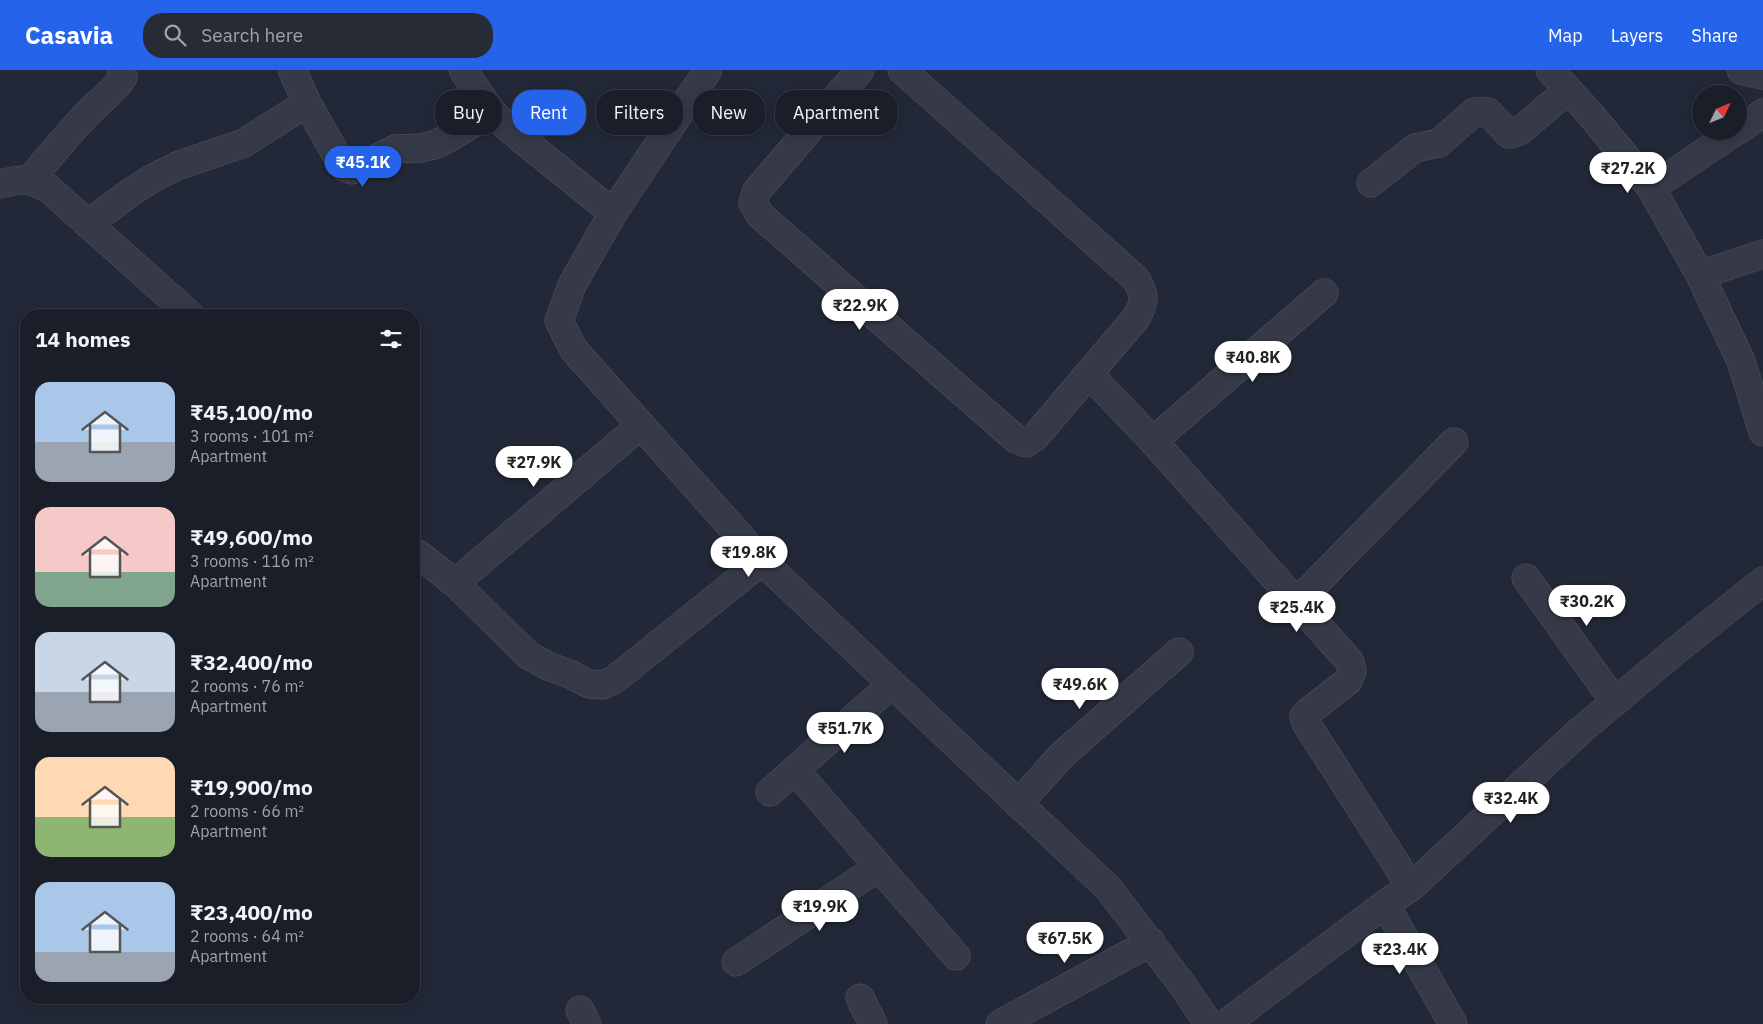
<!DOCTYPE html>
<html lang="en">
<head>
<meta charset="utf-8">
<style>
  body { margin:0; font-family:"IBM Plex Sans",sans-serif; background:#272b35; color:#f1f3f6; height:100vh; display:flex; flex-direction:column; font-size:19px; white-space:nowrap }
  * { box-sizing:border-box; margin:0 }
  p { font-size:16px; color:#9fa2a8 }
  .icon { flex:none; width:28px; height:28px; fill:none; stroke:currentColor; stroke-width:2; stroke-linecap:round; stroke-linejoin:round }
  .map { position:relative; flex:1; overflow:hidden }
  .sheet { position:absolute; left:20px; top:239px; width:400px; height:695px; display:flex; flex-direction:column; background:#1a1e29; border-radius:20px; box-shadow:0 2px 12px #0003,0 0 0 1px #383c46 }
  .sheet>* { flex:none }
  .hud { position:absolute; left:435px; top:20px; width:475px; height:45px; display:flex; gap:10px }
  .needle { width:32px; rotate:47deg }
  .fabs { position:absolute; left:1692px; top:15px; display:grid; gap:10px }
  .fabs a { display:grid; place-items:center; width:55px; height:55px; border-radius:50%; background:#1a1e29; box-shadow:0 2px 12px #0003,0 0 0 1px #383c46; font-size:25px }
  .price { position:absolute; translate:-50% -42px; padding:0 11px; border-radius:18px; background:#fff; color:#222; font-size:16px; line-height:32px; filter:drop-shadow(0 1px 2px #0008) }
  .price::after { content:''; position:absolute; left:50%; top:30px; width:15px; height:11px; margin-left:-8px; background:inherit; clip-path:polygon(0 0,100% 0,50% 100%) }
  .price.current { background:#2563eb; color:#fff }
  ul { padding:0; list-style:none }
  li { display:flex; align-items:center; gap:15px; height:125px; padding:0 15px }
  li span { display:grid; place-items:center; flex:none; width:140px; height:100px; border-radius:15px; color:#555 }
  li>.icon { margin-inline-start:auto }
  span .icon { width:60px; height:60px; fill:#fffc; stroke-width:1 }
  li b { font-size:21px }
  h2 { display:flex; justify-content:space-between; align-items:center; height:60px; padding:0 15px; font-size:21px }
  .tag { padding:0 18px; border-radius:20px; background:#1a1e29; box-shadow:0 2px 12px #0003,0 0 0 1px #383c46; font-size:18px; line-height:45px }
  .tag.current { background:#2563eb; color:#fff }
  header { display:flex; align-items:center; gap:30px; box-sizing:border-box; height:70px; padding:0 25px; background:#2563eb; color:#fff }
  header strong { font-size:24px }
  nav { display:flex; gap:28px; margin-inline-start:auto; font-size:18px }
  .search { width:350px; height:45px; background:#272b35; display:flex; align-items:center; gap:12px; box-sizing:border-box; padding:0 18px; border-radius:20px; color:#9fa2a8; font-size:19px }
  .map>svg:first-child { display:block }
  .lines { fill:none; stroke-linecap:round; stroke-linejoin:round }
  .minor-casing { stroke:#505562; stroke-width:29 }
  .minor { stroke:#363a48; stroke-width:28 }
</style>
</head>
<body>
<header>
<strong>Casavia</strong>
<div class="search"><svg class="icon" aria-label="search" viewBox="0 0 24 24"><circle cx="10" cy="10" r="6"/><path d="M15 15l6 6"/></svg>Search here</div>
<nav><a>Map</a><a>Layers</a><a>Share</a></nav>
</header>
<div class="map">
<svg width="1763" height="954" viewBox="0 0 1763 954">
  <rect width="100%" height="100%" fill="#222837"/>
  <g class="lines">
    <g class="minor-casing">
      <path id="minor" d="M292,0L307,33L338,88L344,97L352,100L395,79L420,78L434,75L447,69L492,42
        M463,0L492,42L507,57L613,143
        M708,0L613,143L572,215L559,251L574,280L762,491L1108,818L1181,913L1209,954
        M860,0L756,122L753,133L760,145L1016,369L1026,373L1035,367L1136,248C1146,231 1145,225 1136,209L902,0
        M1550,0L1592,46L1651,118L1736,61
        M1741,0L1763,5
        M1739,60L1763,43
        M30,110C49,87 68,64 88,43C99,31 115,21 123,7L121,0
        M1371,113L1415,78L1439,73L1474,42H1488L1509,64L1520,61L1568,20
        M0,114C23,108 26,108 48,118L190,245
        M1651,118L1700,205L1741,291L1763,362
        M88,154L131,122L153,108L177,96L244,73L307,33
        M1700,205L1763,184
        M1090,305L1153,371L1350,592L1352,601L1348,611L1308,642L1304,646L1306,653L1411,817
        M1153,371L1324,223
        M414,484H418L455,513L528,585L548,596L572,605L589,614L602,615L614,610L762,491
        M1526,508L1615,632
        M455,513L641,355
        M1298,531L1454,372
        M795,700L956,886
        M770,722L892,614
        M1018,734L1061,686L1179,582
        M1385,834L1453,954
        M736,892L879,797
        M860,928L873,954
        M580,940L587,954
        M1000,954L1151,872
        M1225,954L1385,834L1411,817L1580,661L1673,583L1763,511"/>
    </g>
    <use href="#minor" class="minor"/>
  </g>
</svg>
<div class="fabs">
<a><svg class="needle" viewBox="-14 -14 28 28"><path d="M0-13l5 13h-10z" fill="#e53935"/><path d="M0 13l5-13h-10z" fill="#9fa2a8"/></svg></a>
</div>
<b class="price current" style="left:363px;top:118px">₹45.1K</b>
<b class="price" style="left:1628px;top:124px">₹27.2K</b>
<b class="price" style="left:860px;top:261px">₹22.9K</b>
<b class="price" style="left:1253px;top:313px">₹40.8K</b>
<b class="price" style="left:534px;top:418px">₹27.9K</b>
<b class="price" style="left:749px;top:508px">₹19.8K</b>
<b class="price" style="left:1587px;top:557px">₹30.2K</b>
<b class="price" style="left:1297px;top:563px">₹25.4K</b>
<b class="price" style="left:1080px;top:640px">₹49.6K</b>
<b class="price" style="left:845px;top:684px">₹51.7K</b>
<b class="price" style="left:1511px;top:754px">₹32.4K</b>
<b class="price" style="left:820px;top:862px">₹19.9K</b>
<b class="price" style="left:1065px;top:894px">₹67.5K</b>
<b class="price" style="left:1400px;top:905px">₹23.4K</b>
<div class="hud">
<a class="tag">Buy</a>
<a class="tag current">Rent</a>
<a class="tag">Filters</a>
<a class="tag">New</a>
<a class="tag">Apartment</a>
</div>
<section class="sheet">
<h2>14 homes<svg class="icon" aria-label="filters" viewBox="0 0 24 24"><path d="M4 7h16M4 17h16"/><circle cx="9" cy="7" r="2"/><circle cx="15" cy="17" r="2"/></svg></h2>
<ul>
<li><span style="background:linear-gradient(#a9c7e8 60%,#9aa5b1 0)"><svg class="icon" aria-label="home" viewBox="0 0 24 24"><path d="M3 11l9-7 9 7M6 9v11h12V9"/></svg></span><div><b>₹45,100/mo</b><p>3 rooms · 101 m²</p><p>Apartment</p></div></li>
<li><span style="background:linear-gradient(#f6c9c9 65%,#7fa58c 0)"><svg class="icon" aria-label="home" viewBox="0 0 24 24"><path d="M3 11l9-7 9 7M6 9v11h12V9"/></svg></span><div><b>₹49,600/mo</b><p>3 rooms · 116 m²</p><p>Apartment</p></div></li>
<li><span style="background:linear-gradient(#c9d6e8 60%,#9aa5b1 0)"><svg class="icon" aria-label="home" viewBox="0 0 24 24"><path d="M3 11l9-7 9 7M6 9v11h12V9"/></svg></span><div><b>₹32,400/mo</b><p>2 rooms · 76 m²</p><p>Apartment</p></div></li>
<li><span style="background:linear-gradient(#ffd9b3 60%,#8fb573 0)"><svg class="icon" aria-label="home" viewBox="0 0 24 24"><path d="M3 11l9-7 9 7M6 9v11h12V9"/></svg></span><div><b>₹19,900/mo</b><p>2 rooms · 66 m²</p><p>Apartment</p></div></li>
<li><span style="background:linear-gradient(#a9c7e8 70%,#9aa5b1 0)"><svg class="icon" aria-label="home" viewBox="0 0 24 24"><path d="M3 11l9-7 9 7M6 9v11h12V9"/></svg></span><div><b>₹23,400/mo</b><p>2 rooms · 64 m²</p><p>Apartment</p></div></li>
</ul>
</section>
</div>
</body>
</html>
